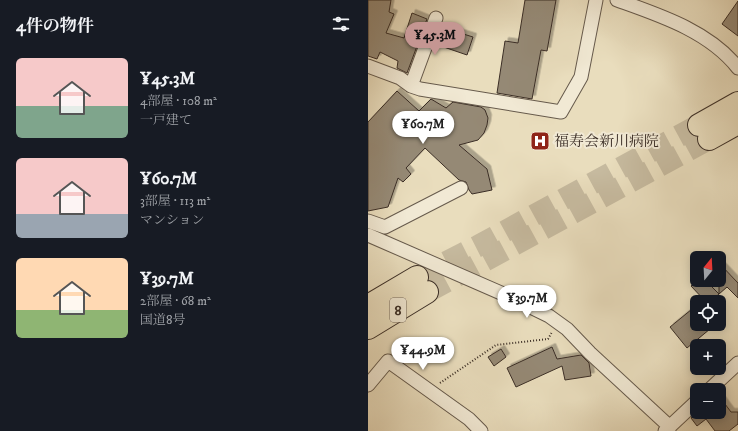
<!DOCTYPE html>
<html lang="ja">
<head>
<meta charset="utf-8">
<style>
  body { margin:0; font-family:"IM FELL DW Pica","Noto Serif JP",serif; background:#20242c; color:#f1f3f6; height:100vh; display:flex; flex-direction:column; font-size:15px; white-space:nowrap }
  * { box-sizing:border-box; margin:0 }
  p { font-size:13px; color:#9ea1a6 }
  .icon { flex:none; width:22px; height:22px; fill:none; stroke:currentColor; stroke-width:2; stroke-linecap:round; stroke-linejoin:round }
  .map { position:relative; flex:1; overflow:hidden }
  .details { display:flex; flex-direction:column; background:#171b24; width:368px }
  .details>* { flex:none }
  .needle { width:26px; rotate:18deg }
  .fabs { position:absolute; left:322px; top:251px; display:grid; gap:8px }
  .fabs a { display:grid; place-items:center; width:36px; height:36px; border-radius:6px; background:#171b24; box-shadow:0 2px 10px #0003; font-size:20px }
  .price { position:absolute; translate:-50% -34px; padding:0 9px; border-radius:14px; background:#fff; color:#222; font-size:13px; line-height:26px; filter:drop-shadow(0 1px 2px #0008) }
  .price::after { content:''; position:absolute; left:50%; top:24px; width:12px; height:9px; margin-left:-6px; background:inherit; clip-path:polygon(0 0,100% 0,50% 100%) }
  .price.on { background:#c59692; color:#111 }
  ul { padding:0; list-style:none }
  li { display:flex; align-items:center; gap:12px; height:100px; padding:0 16px }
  li span { display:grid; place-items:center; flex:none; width:112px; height:80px; border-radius:6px; color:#555 }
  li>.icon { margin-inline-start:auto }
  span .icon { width:48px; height:48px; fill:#fffc; stroke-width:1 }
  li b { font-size:17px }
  h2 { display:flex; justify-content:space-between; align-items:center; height:48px; padding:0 16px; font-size:17px }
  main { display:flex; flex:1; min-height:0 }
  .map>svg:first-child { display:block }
  .building { fill:#958975; stroke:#3b2e26; filter:url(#shadow) }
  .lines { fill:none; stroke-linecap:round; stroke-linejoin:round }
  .highway-tunnel { stroke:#c6ba9f; stroke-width:22; stroke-dasharray:22 11; stroke-linecap:butt }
  .street-casing { stroke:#665a4c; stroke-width:15 }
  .highway-casing { stroke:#3b2e26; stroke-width:24 }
  .path { stroke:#3b2e26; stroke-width:2; stroke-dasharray:1 2; stroke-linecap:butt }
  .street { stroke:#f1e9d4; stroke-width:13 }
  .highway { stroke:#e9ddbd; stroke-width:22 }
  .labels { text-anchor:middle; stroke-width:4; stroke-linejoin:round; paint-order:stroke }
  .shield { fill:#f1e9d4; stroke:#72665a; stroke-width:1 }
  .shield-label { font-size:14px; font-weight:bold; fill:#3b2e26 }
  .poi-label { font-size:15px; fill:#3b2e26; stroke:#f1e9d4; text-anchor:start }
</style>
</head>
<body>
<main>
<section class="details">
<h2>4件の物件<svg class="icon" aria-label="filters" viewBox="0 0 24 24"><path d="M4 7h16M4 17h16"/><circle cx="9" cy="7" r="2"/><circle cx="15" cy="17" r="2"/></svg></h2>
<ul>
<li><span style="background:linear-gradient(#f6c9c9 60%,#7fa58c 0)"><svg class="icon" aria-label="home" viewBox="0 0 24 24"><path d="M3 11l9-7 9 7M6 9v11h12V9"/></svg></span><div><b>¥45.3M</b><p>4部屋 · 108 m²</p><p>一戸建て</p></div></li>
<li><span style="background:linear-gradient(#f6c9c9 70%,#9aa5b1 0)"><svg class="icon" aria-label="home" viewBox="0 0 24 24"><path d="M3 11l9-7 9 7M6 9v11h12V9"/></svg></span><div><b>¥60.7M</b><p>3部屋 · 113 m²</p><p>マンション</p></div></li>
<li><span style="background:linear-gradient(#ffd9b3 65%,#8fb573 0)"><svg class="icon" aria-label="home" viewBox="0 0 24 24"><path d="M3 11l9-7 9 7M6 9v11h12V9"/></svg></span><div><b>¥39.7M</b><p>2部屋 · 68 m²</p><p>国道8号</p></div></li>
</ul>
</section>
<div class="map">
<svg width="370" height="431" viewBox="0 0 370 431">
  <defs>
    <filter id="shadow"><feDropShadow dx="3.5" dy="-3.5" stdDeviation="0" flood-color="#0004"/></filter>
  </defs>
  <rect width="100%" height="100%" fill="#e9ddbd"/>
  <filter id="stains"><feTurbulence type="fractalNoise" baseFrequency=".005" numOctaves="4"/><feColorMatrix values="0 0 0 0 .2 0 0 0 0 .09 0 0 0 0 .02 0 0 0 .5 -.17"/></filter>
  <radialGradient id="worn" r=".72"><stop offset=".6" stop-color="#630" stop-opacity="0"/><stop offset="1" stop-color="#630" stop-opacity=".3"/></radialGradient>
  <path class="building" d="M0,0H23L21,12L26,14L18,33L36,38L44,13L59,19L39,73L29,68L30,61L12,52L9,59L0,56Z
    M157,0H188L179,51L173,50L164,99L129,93L137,41L150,43Z
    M370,1V36L354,24Z
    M73,27L105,37L99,55L67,44Z
    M29,91L51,111L63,99L78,108L85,102L113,107L117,110L120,118L119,125L116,133L110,140L91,145L119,169L124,190L104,194L101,190L98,182L91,180L57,148L38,168L43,174L35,182L30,178L20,207L0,211V122Z
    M351,263L370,283V298L359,287L351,294Z
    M330,280H337L351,294L342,302H338L323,286Z
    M329,305V324H348L319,348L302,327Z
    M184,347L189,359L213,355L221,363L223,376L197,380L194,366L148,387L139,368Z
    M133,349L138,357L126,366L120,357Z
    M351,396L363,412H370V424L361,431H347L338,419L329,426L323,418L329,412H351Z"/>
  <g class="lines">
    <path class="highway-tunnel" d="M49,277L110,246L331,125
      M59,292L341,139"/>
    <g class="street-casing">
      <path id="street" d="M249,0C291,15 341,31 370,68
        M0,66L32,78L43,86L52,89L193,112L213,77L228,0
        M43,86L68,18
        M0,221L17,227L93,188
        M0,235L140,296L181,316L199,329L222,353L302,427
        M0,385L20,361L101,419L113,431
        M341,390L370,363
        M297,431L329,401"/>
    </g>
    <g class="highway-casing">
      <path id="highway" d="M331,125L370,103
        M341,139L370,123
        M0,306L49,277
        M0,328L59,292"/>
    </g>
    <path class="path" d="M72,383L128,345L180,339L184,332"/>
    <use href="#street" class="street"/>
    <use href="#highway" class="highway"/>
  </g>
  <defs>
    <g id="hospital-square" transform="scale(1)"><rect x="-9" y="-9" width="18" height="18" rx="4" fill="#8f2418" stroke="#f1e9d4"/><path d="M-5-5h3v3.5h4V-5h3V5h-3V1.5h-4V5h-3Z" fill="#fff"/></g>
  </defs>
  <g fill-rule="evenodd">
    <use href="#hospital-square" x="172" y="141"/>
  </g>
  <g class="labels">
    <rect class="shield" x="22" y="298" width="16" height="24" rx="3"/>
    <g class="shield-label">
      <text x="30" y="315">8</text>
    </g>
    <g class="poi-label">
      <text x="186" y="146">福寿会新川病院</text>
    </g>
  </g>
  <rect width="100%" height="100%" filter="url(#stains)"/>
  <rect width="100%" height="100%" fill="url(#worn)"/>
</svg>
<div class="fabs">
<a><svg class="needle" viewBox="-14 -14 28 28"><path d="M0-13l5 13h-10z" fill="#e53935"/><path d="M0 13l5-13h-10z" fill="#9ea1a6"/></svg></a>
<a><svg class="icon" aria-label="locate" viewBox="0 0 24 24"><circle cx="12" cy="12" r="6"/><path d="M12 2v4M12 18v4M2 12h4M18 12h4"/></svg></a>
<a>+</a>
<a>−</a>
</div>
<b class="price on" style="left:67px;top:56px">¥45.3M</b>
<b class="price" style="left:55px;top:145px">¥60.7M</b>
<b class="price" style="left:159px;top:319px">¥39.7M</b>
<b class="price" style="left:55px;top:371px">¥44.9M</b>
</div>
</main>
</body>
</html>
